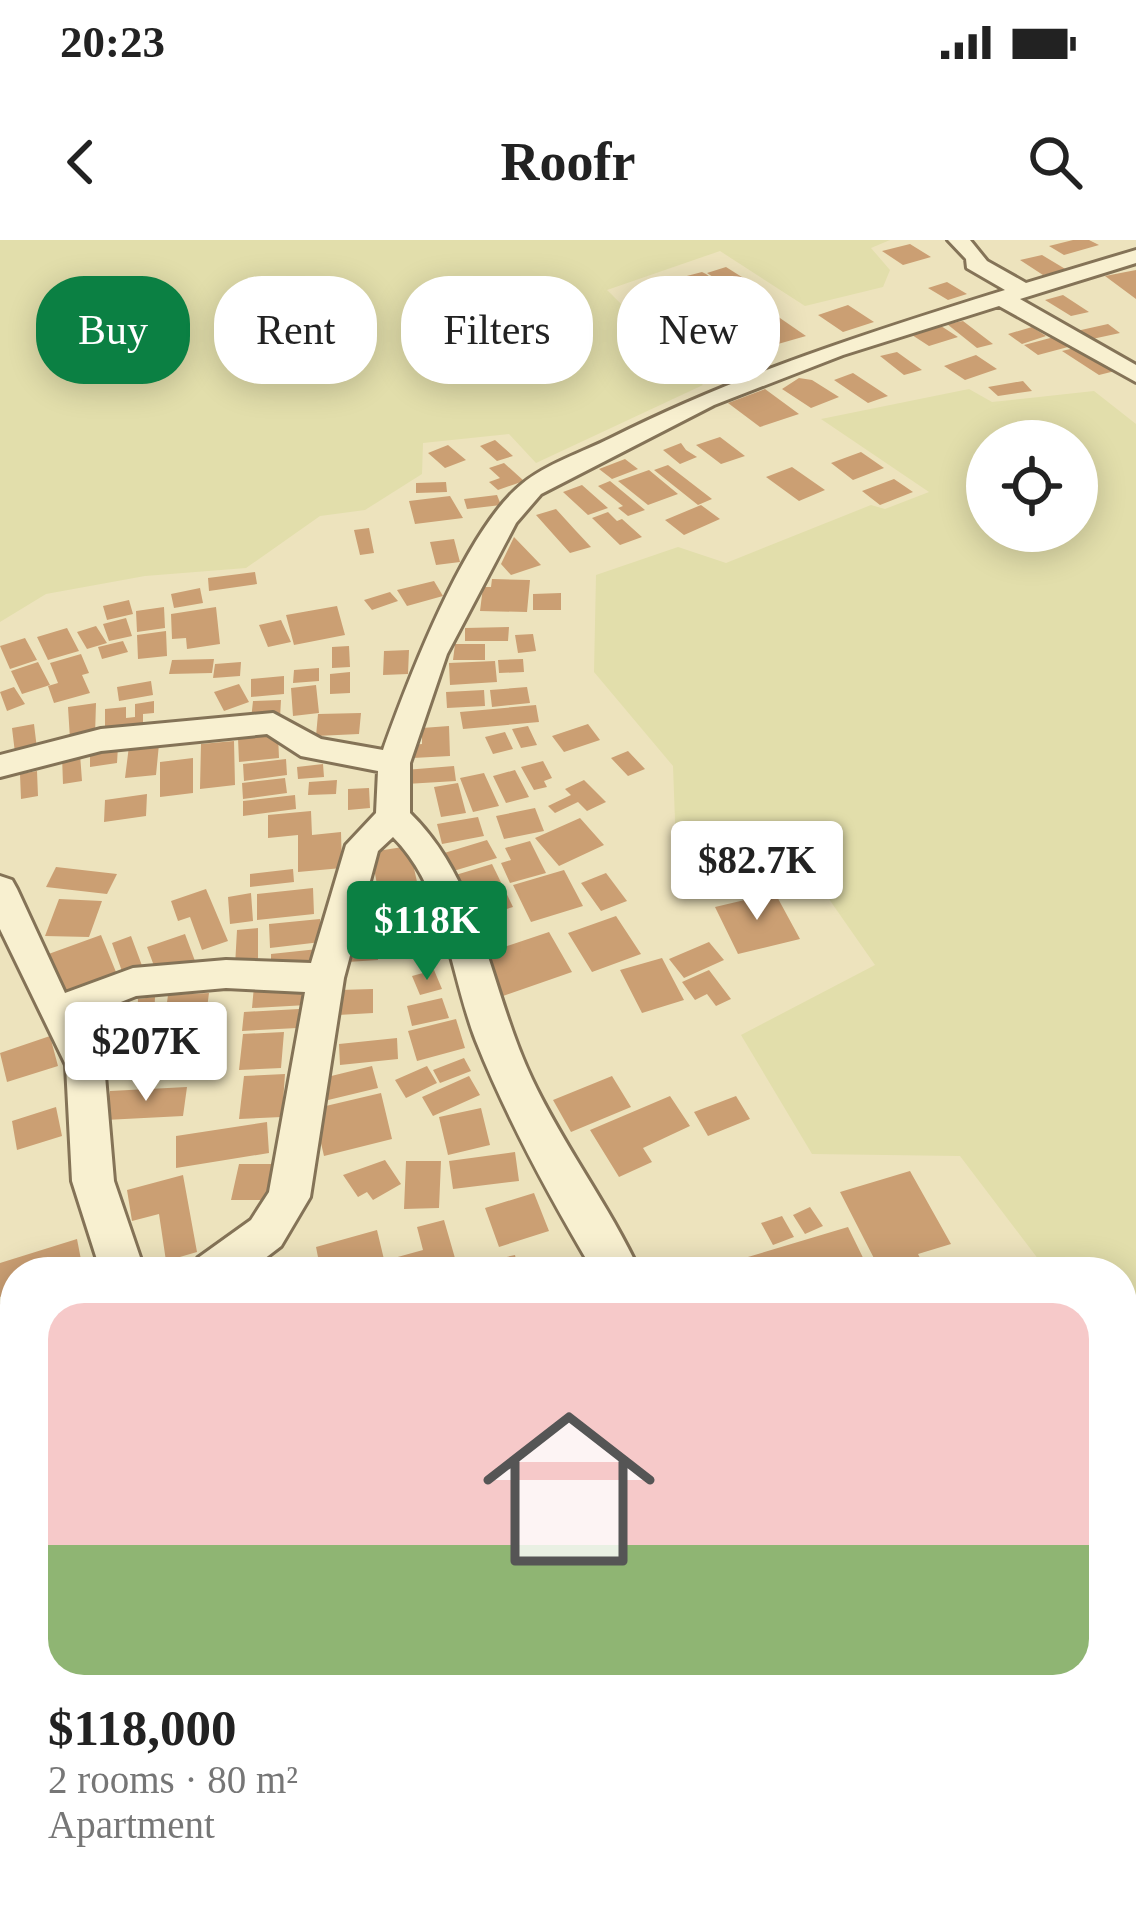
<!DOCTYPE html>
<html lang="en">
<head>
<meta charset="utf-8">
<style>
  body { margin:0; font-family:Georgia,serif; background:#f6f6f6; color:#222; height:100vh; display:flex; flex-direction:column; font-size:45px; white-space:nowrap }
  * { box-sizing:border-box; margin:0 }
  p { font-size:39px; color:#767676 }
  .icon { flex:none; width:66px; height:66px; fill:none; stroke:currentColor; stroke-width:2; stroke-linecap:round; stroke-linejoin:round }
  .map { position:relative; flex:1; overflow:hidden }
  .details { position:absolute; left:0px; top:1017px; width:1137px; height:660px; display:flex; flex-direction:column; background:#fff; border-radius:48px 48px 0 0; box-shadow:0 6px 30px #0003 }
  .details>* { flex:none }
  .hud { position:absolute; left:36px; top:36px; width:1065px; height:108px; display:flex; gap:24px }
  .controls { position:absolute; left:966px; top:180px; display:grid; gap:24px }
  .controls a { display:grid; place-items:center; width:132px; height:132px; border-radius:50%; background:#fff; box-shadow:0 6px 30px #0003; font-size:60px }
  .price { position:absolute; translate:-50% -102px; padding:0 27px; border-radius:12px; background:#fff; color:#222; font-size:39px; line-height:78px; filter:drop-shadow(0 3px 6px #0008) }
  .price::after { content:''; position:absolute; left:50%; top:72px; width:36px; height:27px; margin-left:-18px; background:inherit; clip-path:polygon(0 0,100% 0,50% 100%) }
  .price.current { background:#0b8043; color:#fff }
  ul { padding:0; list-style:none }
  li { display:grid; align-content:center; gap:24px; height:636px; padding:0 48px }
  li+li { border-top:3px solid #e0e0e0 }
  li span { display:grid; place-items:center; height:372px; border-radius:36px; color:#555 }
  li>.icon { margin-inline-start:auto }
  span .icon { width:216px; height:216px; fill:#fffc; stroke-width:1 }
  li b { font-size:51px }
  .tag { padding:0 42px; border-radius:48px; background:#fff; box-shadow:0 6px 30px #0003; font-size:42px; line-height:108px }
  .tag.current { background:#0b8043; color:#fff }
  .status { display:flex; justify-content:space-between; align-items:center; height:84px; padding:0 60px; background:#fff; direction:ltr }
  .status svg { height:33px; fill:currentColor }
  header { display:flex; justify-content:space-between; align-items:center; height:156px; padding:0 48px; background:#fff; font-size:54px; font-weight:600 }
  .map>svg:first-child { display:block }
  .farmland { fill:#e2deab; fill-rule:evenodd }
  .building { fill:#cb9f73 }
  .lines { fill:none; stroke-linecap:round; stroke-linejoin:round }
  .minor-casing { stroke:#847357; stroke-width:6 }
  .minor { fill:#f8f0d0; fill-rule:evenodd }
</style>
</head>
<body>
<div class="status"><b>20:23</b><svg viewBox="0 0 49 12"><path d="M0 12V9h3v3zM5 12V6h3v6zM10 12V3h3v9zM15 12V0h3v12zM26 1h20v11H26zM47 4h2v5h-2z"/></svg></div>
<header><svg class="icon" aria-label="back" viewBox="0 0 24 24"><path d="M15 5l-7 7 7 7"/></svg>Roofr<svg class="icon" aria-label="search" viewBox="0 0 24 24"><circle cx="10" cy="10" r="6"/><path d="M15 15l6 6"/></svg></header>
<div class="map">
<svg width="1136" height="1677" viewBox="0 0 1136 1677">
  <rect width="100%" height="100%" fill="#ede3bd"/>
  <path class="farmland" d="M0,0H890L871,8L890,30L883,47L805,66L720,11L607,50L703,145L536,223L509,194L423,203L422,234L365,270L320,276L246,328L145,336L46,354L0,382Z
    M969,149L992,162L1094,151L1136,184V1148L1122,1129V1032H1048L960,916L812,914L741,795L875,725L801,619L677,635L673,526L594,432L596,335L678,307L726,323L871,265L885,269L929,252L821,179ZM987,201H1077V291H987Z"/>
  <path class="building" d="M1073,0H1089L1099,5L1064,15L1049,6Z
    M910,4L931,17L903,25L882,11Z
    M1042,15L1067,30L1043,35L1020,20Z
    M726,27L753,44L734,51L707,33Z
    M1136,30V59L1105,36Z
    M702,32L706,34L727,49L708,55L683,37Z
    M947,42L967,54L948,60L928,48Z
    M660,47L673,57L647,64L634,54Z
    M1063,55L1089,72L1071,76L1045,60Z
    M672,60L686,69L659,78L645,69Z
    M848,65L874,82L843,92L818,75Z
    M690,71L702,79L674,89L662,81Z
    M777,76L806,96L778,104L768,97L778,94L760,80Z
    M963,81L993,104L977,108L947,84Z
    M1108,84L1120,93L1083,101L1072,92Z
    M941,86L958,97L929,106L912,95Z
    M1032,87L1046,96L1022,104L1008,94Z
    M1054,97L1068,107L1038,115L1024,105Z
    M1078,107L1115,131L1099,135L1062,111Z
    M897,112L922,130L904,135L880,116Z
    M976,115L997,129L965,140L944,126Z
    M853,133L888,156L868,163L834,140Z
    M799,138L812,140L839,157L811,168L782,149Z
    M1023,141L1032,151L998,156L988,147Z
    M765,149L799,174L760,187L728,163Z
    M720,197L745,216L721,224L696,205Z
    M495,200L513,216L497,221L480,206Z
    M681,203L686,210L697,217L680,224L663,210Z
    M448,205L466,220L445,228L428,213Z
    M861,212L884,228L853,240L831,223Z
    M625,219L638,229L612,239L599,229Z
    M504,223L524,241L498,250L489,242L500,238L489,228Z
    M668,225L712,259L698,265L654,230Z
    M792,227L825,250L799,261L766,237Z
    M649,230L678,254L648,265L618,241Z
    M894,239L913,252L880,265L862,251Z
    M610,241L645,270L628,276L618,268L623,266L598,246Z
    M446,242L447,252L416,253V243Z
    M582,245L608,268L588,275L563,252Z
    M497,255L501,265L467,269L464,259Z
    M450,256L463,278L415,284L409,261Z
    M701,265L720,279L684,295L665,280Z
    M556,269L576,291L591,307L570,313L536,275Z
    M608,272L617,281L622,279L642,297L620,305L592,278Z
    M369,288L374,313L360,315L354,290Z
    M514,297L541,325L511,335L501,324Z
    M454,299L460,322L436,325L430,302Z
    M255,332L257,344L209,351L208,338Z
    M492,339L530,340L527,372L480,371L483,347H491Z
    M434,341L443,356L407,366L397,350Z
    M200,348L203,363L174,368L171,354Z
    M390,352L398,361L372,370L364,360Z
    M561,353V370H533V354Z
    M129,360L133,374L107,380L103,366Z
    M337,366L345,395L294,405L286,375Z
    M164,367L165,388L137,392L136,371Z
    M216,367L220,404L187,409L186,398L172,399L171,374Z
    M126,378L132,396L109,401L103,384Z
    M281,380L291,402L268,407L259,385Z
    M96,386L107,403L87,409L77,392Z
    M509,387L508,401H465V388Z
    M67,388L79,411L48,420L37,397Z
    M166,391L167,416L138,419L137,395Z
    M533,394L536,411L518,413L515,395Z
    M25,398L37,420L10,429L0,406Z
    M123,401L128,412L102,419L98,407Z
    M455,404H485V420H453Z
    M349,406L350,427L332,428V407Z
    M409,410L408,434L383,435L384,411Z
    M81,414L89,433L82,435L90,453L54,463L48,446L58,443L50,423Z
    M214,419L212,433L169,434L172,420Z
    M523,419L524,432L499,433L498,420Z
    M495,421L497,442L450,445L449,423Z
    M38,422L50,445L22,454L11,431Z
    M241,422L240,436L213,438L215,424Z
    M319,428V441L293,443L294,430Z
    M350,432V453L330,454V434Z
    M284,436V454L251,457V439Z
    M151,441L153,455L119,461L117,447Z
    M239,444L249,462L224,471L214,452Z
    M316,445L319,473L293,476L291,448Z
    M14,447L25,464L7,471L0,452Z
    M527,447L530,463L492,467L490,450Z
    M484,450L485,466L447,468L446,452Z
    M281,460L280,478L251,480L253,461Z
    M154,461V473L143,474V488L105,493V469L126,467V478L135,477V464Z
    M96,463L95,495L70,499L68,467Z
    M536,465L539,482L463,489L460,472Z
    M361,473L359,494L316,496L318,474Z
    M34,484L37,509L15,513L12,488Z
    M588,484L600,500L564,512L552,496Z
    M449,486L450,516L413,518L412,505L422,504V488Z
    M528,486L537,505L521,508L512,489Z
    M505,492L513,509L493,514L485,497Z
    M278,494L279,518L239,522L238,498Z
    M234,501L235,545L200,549L201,504Z
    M159,504L156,535L125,538L129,506Z
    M118,506L117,523L90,527V510Z
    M628,511L645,529L628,536L611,518Z
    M80,514L82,541L63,544L62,516Z
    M193,518V553L160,557V522Z
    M286,519L287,535L244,541L243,524Z
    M543,521L552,538L544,541L547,547L534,550L521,527Z
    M323,524L324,537L298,539L297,527Z
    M454,526L456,541L406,544L405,530Z
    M515,530L529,557L506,563L493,536Z
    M37,531L38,556L21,559L20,534Z
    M484,533L499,566L473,572L460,538Z
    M285,538L287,553L243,559L242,543Z
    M337,540L336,554L308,555L309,542Z
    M584,540L606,562L587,571L578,562L555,573L548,566L571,555L565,549Z
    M458,543L466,573L441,577L434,547Z
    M369,548L370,568L348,570V549Z
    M147,554L146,576L104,582L105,560Z
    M295,555L296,569L243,576V561Z
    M535,568L544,591L504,599L496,576Z
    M311,571L312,595L341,592L342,628L298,632V595L268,598V575Z
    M478,577L484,596L442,604L437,584Z
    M580,578L604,605L559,626L535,598Z
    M487,600L497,618L450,632L441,614Z
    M530,601L546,633L510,643L501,623L511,620L505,608Z
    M409,606L420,655L380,661L371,612Z
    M492,624L513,667L470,680L449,637Z
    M56,627L117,634L107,654L46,647Z
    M293,629L294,642L250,647V634Z
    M564,630L583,666L531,682L513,645Z
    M606,633L627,661L601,671L581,643Z
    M313,648L314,674L257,680V654Z
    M206,649L228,701L202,710L190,677L178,681L171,661Z
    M251,653L253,681L230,684L228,657Z
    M775,653L800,699L738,714L715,667Z
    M59,659L102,661L89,697L45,696Z
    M434,667L436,691L427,692L429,710L394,714L391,672Z
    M616,676L641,714L592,732L568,693Z
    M320,679L321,702L270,708L269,684Z
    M378,685V720L347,722V687Z
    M258,688V724L235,726L237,690Z
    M549,692L572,732L503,756L483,714Z
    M185,694L195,721L157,734L147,707Z
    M101,695L118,737L59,758L43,716Z
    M131,696L144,731L124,737L112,703Z
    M709,702L724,720L684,738L669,719Z
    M318,709V724L271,729V714Z
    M662,718L684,760L642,773L620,730Z
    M434,730L442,749L420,755L412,736Z
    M709,730L731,759L716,766L707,754L695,760L682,742Z
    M309,743L307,765L252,768L254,746Z
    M373,749V773L338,775L339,750Z
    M209,753L205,783L164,785L168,755Z
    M155,757L154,782L137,783L138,759Z
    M442,758L449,778L412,786L407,766Z
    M102,767L110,810L87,816L79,773Z
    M299,769L297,788L242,791L244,772Z
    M456,779L465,808L417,821L408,791Z
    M210,788L205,824L156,827L161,791Z
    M284,792L281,828L239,830L243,794Z
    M50,796L58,826L7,842L0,813Z
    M397,798L398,819L340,825L339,804Z
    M464,818L471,831L440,843L433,830Z
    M372,826L378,848L324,861L319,839Z
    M427,826L437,843L406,858L395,840Z
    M285,834L282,877L239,879L244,836Z
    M469,836L480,855L433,876L422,857Z
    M612,836L631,867L571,892L553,860Z
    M187,847L183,876L105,880L110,851Z
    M381,853L392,899L324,916L313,869Z
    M670,856L690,886L643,908L652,922L619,937L590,890Z
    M736,856L750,879L708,896L694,872Z
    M56,867L62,896L17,910L12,881Z
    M481,868L490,905L448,915L439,877Z
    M267,882L269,913L176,928V896Z
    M515,912L519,941L453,949L449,921Z
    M385,920L401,944L373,960L367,952L358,957L343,935Z
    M406,921H441L439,968L404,969Z
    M239,924H273L268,960H231Z
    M910,931L951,1004L918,1014L927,1032H881L840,952Z
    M183,935L197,1012L166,1021L159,974L132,981L127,950Z
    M534,953L549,991L499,1007L485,968Z
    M810,967L823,986L805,994L793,975Z
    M782,976L794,997L773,1005L761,983Z
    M444,980L459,1032H397L394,1018L423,1010L417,987Z
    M848,987L870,1032H735L731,1022Z
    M377,990L387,1032H321L316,1007Z
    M77,999L83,1030L15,1032V1052L0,1057V1023Z
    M515,1015L519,1032H469L467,1026Z
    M12,1058L15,1109L4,1114L0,1063Z
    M15,1157V1246L0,1250V1161Z
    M15,1306V1340L0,1343V1309Z
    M15,1377V1408L0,1416V1385Z
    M209,1662H227L231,1677H184Z
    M276,1662H355L357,1677H277Z
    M368,1662H462V1664L407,1677H369Z
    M639,1662H679L688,1677H647Z
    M781,1662H819L823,1677H784Z
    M592,1663L595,1677H555V1673Z"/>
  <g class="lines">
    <g class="minor-casing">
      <path id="minor" d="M948,0H970L987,21L1026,43L1136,10V23L1020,59L1136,125V142L999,66L843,115L714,165L541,254L516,283L447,414L410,523V573C482,643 490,751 532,839C563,905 609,965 640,1032H594C550,958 508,881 476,801C450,734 446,650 393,597L378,611L344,738L310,957L281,1006L247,1032H191L198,1018L251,980L269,952L305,752L226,748L136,756L78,779L104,824L114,941L145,1032H101L72,941L66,825L0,689V636L12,640L17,649L65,753L133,728L226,720L311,723L346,605L376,573L378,531L301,516L267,494L101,511L0,537V515L101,489L273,473L321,499L383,510C408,440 465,290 522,244C546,224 583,212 611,198C738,134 870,92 1005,50L967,28L966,19Z
        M15,1107V1152L0,1158V1113Z
        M98,1662H181L175,1677H91Z
        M236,1662H292L295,1677H237Z
        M733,1662H789L792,1677H734Z"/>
    </g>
    <use href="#minor" class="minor"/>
  </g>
</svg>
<div class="controls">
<a><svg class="icon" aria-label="locate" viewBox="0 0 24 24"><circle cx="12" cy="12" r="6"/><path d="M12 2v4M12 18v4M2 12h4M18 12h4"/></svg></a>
</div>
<b class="price" style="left:757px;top:683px">$82.7K</b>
<b class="price current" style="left:427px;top:743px">$118K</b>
<b class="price" style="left:146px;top:864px">$207K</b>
<div class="hud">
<a class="tag current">Buy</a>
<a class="tag">Rent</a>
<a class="tag">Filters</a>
<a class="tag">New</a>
</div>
<section class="details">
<ul>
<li><span style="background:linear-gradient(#f6c9c9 65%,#8fb573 0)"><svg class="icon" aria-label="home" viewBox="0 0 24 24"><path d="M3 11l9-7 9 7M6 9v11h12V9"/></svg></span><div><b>$118,000</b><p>2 rooms · 80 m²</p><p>Apartment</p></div></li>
</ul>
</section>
</div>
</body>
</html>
